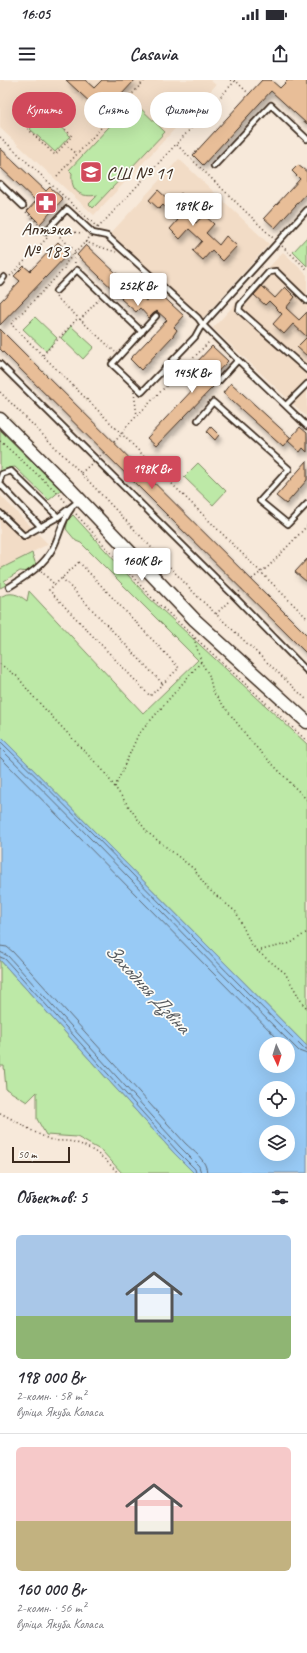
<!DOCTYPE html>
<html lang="ru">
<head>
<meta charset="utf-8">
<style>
  body { margin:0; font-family:Caveat,sans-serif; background:#f7f7f7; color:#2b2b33; height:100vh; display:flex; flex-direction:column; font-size:15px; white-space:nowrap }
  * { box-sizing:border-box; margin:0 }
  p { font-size:13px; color:#7c7c81 }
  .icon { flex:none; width:22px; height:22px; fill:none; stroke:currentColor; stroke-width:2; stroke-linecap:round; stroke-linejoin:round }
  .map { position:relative; height:1093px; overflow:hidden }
  .panel { display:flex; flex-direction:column; background:#fff; flex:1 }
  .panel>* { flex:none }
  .hud { position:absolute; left:12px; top:12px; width:283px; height:36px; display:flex; gap:8px }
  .needle { width:26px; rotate:176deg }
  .controls { position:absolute; left:259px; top:957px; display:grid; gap:8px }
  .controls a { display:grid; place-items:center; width:36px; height:36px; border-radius:50%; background:#fff; box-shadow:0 4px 16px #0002; font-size:20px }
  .scale { position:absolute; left:12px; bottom:10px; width:58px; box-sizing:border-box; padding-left:4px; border:2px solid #3b2a1e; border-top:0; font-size:11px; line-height:14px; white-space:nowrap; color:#3b2a1e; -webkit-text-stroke:3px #fdfcf7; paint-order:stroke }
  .price { position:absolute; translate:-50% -34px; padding:0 9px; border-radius:4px; background:#fff; color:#222; font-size:13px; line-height:26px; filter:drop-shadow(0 1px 2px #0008) }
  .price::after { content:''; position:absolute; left:50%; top:24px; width:12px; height:9px; margin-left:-6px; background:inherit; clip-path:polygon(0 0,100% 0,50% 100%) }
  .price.current { background:#d1495b; color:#fff }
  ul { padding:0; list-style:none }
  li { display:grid; align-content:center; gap:8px; height:212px; padding:0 16px }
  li+li { border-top:1px solid #e1e1e2 }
  li span { display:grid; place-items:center; height:124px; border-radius:6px; color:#555 }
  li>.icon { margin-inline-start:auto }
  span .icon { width:72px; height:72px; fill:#fffc; stroke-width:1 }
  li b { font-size:17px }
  h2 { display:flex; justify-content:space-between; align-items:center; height:48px; padding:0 16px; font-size:17px }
  .pill { padding:0 14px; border-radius:18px; background:#fff; box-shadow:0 4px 16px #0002; font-size:14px; line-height:36px }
  .pill.current { background:#d1495b; color:#fff }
  .status { display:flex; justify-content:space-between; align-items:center; height:28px; padding:0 20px; background:#fff; direction:ltr }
  .status svg { height:11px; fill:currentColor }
  header { display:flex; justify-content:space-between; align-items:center; height:52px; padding:0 16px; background:#fff; font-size:18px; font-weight:700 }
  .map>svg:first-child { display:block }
  .built { fill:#f2dcc6 }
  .green { fill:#bde9a7; stroke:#7c8a62 }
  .water { fill:#98caf5; stroke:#738a9f; fill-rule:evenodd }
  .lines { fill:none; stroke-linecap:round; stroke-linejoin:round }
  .shore { stroke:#606a74; stroke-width:1 }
  .building { fill:#e8be98; stroke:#3b2a1e; filter:url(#shadow) }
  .lane-casing { stroke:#3b2a1e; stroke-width:8 }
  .secondary-casing { stroke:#3b2a1e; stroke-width:15 }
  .path { stroke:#3b2a1e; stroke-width:1.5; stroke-dasharray:1 3; stroke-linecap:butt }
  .lane { stroke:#fdfcf7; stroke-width:4.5 }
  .secondary { stroke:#fdfcf7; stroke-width:12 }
  .labels { text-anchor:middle; stroke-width:3.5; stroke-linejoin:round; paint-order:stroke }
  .poi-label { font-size:19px; fill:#3b2a1e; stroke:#fdfcf7; text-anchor:start }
  .water-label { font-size:20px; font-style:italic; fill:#575a5e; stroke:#fdfcf7 }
</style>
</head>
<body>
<div class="status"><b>16:05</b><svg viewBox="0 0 49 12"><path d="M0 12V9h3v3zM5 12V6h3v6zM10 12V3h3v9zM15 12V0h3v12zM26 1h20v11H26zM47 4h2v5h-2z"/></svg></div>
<header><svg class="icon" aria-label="menu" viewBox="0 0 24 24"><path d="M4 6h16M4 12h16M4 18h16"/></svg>Casavia<svg class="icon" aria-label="share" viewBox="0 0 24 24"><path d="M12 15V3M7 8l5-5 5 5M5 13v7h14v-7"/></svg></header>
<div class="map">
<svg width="307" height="1093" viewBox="0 0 307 1093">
  <defs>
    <filter id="shadow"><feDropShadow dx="2.5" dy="4.5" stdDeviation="2" flood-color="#0004"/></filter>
  </defs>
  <rect width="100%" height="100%" fill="#f7e9da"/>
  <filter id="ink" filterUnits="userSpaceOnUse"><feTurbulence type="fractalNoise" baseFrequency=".025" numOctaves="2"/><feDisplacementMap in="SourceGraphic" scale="8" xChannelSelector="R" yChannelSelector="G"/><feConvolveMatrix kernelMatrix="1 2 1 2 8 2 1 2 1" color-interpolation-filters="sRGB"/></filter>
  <g filter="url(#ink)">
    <path class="built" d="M0,0H210L216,5L94,135L0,48Z
      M179,79L269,164L203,238L110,154Z
      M283,172L307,195V337L213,248Z
      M0,415L48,464L0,489Z"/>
    <path class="green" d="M133,21L165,52L93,128L89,124L98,115C81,118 70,112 72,93L69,90Z
      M45,33L70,56L55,72L30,49Z
      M307,157V186L293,172Z
      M35,237L57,258L46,271L23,249Z
      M71,246L94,267L83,279L61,258Z
      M0,350L61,410L49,420L15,387L8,388L0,395Z
      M198,383L226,411L213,425L184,397Z
      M73,435L148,517L307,664V966L0,656V517C11,511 18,514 27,521L29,511L143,633L198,580L81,463L76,461L66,449L68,440Z
      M32,473L36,485L27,492L20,491L4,501L6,505L0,508V489Z
      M0,880L174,1073L194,1093H122L102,1071L77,1057L46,1055L37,1039V1012L27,1022L6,1009L4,986H0Z"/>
    <path class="water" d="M0,656L307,966V1093H194L174,1073L0,880ZM266,964H288V986H266ZM266,1008H288V1030H266ZM266,1052H288V1074H266Z"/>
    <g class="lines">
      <path class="shore" d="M0,661C103,761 200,867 303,968L307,969
        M0,668C102,767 198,872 299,971L307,974
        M0,677L283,964
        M0,866L7,867L13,872L185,1063C193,1071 207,1080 207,1093
        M0,872L8,876L180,1067L199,1086L201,1093
        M0,877L5,879L177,1071L195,1089L196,1093"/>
    </g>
    <path class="building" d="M66,0H85L94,8L102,0H135L104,33L94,24L93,25Z
      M262,0H271L280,8L288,0H307V44L271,11L203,85L193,75Z
      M0,68L46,111L50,107L63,119L40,144L27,131L36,121L0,87Z
      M298,85L307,92V113L275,148L264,138L300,99L292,91Z
      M158,110L172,123L181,113L191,123L183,132L196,143L204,135L214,144L206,153L219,165L226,156L237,166L223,181L212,170L203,180L193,171L202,161L189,149L180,159L170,149L178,140L163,125L159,129L149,120Z
      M58,162L69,173L0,245V222L20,201L14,196L24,186L30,191Z
      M86,165L146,221L156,210L184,236L174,247L177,250L173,256L141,290L130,279L167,240L157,231L149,238L140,228L136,232L121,219L122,218L77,175Z
      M262,206L275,218L285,207L295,217L286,228L299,240L307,232V276L297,267L307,257L293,244L284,254L273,244L282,234L269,221L265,225L254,215Z
      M0,249L307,555V574L0,269Z
      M212,266L228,281L208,302L213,307L156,366L147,358L198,304L192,298L201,289L195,284Z
      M231,303L291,358L283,367L223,313Z
      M211,347L219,355L215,360L207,352Z
      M300,347L307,353V372L303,368L300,372L288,361Z
      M307,381V400L286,424L276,416Z
      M307,479V502L295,492Z"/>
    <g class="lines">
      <g class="lane-casing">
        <path id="lane" d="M214,86L271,25L307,59
          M0,104L23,126
          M46,151L67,129L93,153L107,156L198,238L203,245L238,280L307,346
          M0,202L4,197
          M56,211L77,190L142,252
          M307,221L276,191L269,192L240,225L239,230L307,290
          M156,236L112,284L142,312L195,257L200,248L307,130
          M0,284L234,516L307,591
          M219,301L238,280
          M286,325L307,304
          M198,340L213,322L289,389L260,421L288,444L307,424
          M0,400L2,394L11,391L58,437
          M0,404L41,447
          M0,433L24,456L58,437L80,420
          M9,507C26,496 43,487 53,468C60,455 61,442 71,429"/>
      </g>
      <g class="secondary-casing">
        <path id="secondary" d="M0,339L67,406L195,540L307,642"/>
      </g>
      <path class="path" d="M230,0L236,1L249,14
        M45,30L72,56L55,75L28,49Z
        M0,57L98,148
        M65,64L77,74
        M177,65L273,158
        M57,96L145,0
        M26,132L42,147
        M98,148L236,0
        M54,151L76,172
        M55,151L83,153
        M89,158L65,184V188L11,244L307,538
        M85,162L116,172
        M282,166L307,189
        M74,174L75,184
        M10,196L48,157
        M56,217L115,272
        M80,240L99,219
        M43,275L78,238
        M0,312L81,393L199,518L307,620
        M134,312L137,336
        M0,361L59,414L67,424
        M114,362L122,354L126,347L210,261
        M100,376L104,372
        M81,393L91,384
        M76,434L150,516L307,661
        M79,482L179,588L150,616L49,510Z
        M41,491L54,504
        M62,498L163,604
        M252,499L269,486L307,446
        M239,512L242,509
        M216,534L230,520
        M194,558L201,582L209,595L213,612L254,665L307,720
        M0,584L18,597L30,613L85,672L102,689L147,752L194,789L207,808L236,832L250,862L257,871L285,893L303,924L307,928
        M115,707L138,655L201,582
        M257,871L291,863L307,852
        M0,1033C17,1041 32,1052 49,1059C57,1062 66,1060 73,1062C93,1067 105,1079 118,1093"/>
      <use href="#lane" class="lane"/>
      <use href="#secondary" class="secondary"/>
    </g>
  </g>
  <defs>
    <g id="school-square" transform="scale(1.15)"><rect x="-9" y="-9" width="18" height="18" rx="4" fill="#d1495b" stroke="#fdfcf7"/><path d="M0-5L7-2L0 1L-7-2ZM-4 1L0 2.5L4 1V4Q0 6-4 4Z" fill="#fff"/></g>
    <g id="pharmacy-square" transform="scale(1.15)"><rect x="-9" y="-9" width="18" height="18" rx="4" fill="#d1495b" stroke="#fdfcf7"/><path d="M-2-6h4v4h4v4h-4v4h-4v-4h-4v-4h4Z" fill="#fff"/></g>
  </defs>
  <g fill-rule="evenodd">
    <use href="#school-square" x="91" y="92"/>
    <use href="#pharmacy-square" x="46" y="123"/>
  </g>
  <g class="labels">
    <g class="poi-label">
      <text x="106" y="99">СШ № 11</text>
      <text x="46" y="155" text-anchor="middle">Аптэка<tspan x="46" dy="22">№ 183</tspan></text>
    </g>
    <g class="water-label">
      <text transform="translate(148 908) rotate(47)" y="7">Заходняя Дзвіна</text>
    </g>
  </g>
</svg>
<div class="controls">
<a><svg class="needle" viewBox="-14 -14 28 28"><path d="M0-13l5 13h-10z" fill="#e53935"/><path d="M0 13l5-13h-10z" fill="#7c7c81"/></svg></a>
<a><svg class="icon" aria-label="locate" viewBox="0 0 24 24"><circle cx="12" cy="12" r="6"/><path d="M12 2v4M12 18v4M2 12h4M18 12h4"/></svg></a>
<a><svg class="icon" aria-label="layers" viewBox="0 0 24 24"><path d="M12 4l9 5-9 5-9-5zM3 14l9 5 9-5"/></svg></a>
</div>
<div class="scale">50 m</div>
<b class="price" style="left:193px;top:147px">189K Br</b>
<b class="price" style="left:138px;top:227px">252K Br</b>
<b class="price" style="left:192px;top:314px">145K Br</b>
<b class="price current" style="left:152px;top:410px">198K Br</b>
<b class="price" style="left:142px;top:502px">160K Br</b>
<div class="hud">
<a class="pill current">Купить</a>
<a class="pill">Снять</a>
<a class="pill">Фильтры</a>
</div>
</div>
<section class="panel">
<h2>Объектов: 5<svg class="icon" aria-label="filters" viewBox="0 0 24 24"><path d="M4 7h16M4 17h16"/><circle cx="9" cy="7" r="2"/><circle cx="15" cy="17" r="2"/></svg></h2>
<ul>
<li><span style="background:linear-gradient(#a9c7e8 65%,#8fb573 0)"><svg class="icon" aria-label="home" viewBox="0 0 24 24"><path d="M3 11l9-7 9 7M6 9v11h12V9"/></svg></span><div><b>198 000 Br</b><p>2-комн. · 58 m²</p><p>вуліца Якуба Коласа</p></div></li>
<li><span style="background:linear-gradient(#f6c9c9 60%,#c2b280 0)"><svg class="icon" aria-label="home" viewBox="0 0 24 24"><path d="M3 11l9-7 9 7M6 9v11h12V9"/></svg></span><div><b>160 000 Br</b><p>2-комн. · 56 m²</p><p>вуліца Якуба Коласа</p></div></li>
</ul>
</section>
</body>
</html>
